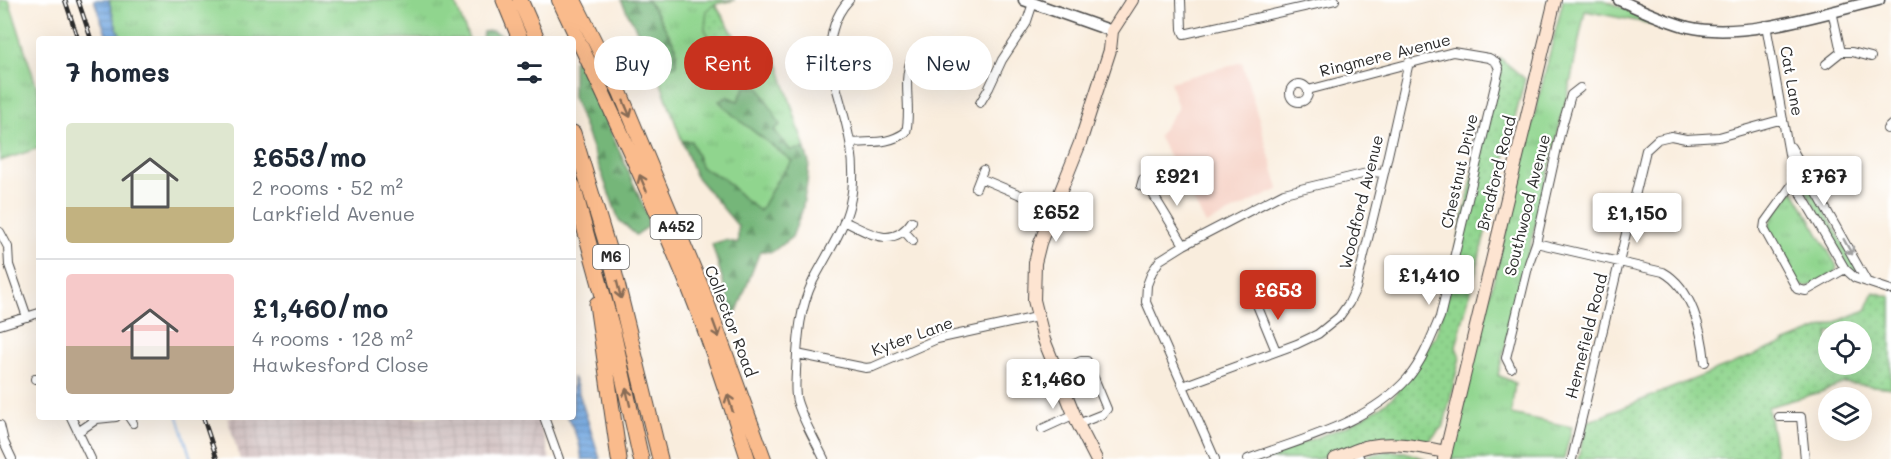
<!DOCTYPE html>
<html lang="en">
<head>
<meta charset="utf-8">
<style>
  body { margin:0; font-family:Mali,sans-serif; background:#f6f6f7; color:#1f2937; height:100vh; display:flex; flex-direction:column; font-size:22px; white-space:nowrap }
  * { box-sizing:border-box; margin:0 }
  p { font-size:20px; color:#747a83 }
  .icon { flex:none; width:33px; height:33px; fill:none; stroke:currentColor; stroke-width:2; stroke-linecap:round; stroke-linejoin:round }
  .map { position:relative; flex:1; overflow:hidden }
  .drawer { position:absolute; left:36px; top:36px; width:540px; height:384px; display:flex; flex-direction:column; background:#fff; border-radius:6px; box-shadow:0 6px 24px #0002 }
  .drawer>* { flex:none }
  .top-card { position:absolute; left:594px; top:36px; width:570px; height:54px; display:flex; gap:12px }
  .fabs { position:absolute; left:1818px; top:321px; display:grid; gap:12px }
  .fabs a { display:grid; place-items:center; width:54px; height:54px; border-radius:50%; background:#fff; box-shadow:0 6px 24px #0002; font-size:30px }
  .price { position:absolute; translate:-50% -51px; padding:0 14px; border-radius:6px; background:#fff; color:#222; font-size:20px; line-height:39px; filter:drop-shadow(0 2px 3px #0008) }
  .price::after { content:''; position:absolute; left:50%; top:36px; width:18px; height:14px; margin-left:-9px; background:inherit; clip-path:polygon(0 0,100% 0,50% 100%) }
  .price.on { background:#c8321e; color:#fff }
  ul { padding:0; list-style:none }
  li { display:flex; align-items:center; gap:18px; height:150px; padding:0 30px }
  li+li { border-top:2px solid #e0e1e3 }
  li span { display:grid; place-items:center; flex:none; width:168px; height:120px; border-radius:6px; color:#555 }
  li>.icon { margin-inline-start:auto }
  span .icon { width:72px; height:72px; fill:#fffc; stroke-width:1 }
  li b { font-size:26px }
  h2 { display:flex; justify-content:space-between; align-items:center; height:72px; padding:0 30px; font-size:26px }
  .chip { padding:0 21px; border-radius:27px; background:#fff; box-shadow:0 6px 24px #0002; font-size:21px; line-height:54px }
  .chip.on { background:#c8321e; color:#fff }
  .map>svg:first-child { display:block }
  .built { fill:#f6d1c5 }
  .industrial { fill:url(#industrial-grid) }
  .grass { fill:url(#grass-tufts); stroke:#5e805c; stroke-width:1.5 }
  .forest { fill:url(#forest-firs); stroke:#507052; stroke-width:1.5 }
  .park { fill:url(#park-dots); stroke:#5e805c; stroke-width:1.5; fill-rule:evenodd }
  .water { fill:url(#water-rules); stroke:#4f6a86; stroke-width:1.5 }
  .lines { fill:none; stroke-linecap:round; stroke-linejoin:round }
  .stream { stroke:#73a8e1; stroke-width:2 }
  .minor-casing { stroke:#4a4846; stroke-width:10 }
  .tertiary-casing { stroke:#4a4846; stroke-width:13 }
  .secondary-casing { stroke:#4a4846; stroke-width:14 }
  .trunk-casing { stroke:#4a4846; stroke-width:16 }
  .motorway-casing { stroke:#4a4846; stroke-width:17 }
  .minor { stroke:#fff; stroke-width:8 }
  .tertiary { stroke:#fff; stroke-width:10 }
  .secondary { stroke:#fde4d1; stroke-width:12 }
  .trunk { stroke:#fabb8c; stroke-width:14 }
  .motorway { stroke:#fabb8c; stroke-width:15 }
  .rail-casing { stroke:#2b2b2b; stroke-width:4.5 }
  .rail { stroke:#fff; stroke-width:2; stroke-dasharray:7; stroke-linecap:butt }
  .oneway { stroke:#886c57 }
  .oneway2 { stroke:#a0a0a0 }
  .labels { text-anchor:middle; stroke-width:4.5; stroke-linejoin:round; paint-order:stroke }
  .shield { fill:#fff; stroke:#6b6b6b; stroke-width:1.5 }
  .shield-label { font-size:15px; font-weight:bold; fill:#2b2b2b }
  .street-label { font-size:16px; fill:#2b2b2b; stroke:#fff }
</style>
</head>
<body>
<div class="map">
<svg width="1891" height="459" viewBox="0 0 1891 459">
  <defs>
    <pattern id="industrial-grid" width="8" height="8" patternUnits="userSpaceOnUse" patternTransform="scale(1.5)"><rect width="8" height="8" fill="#d1bfbf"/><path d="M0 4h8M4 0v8" fill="none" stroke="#b4a4a4"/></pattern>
    <pattern id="grass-tufts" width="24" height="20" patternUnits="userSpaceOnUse" patternTransform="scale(1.5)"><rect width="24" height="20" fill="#90d58e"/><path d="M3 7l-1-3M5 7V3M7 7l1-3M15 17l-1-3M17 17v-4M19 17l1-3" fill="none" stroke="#7cb77b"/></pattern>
    <pattern id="forest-firs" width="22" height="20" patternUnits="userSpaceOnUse" patternTransform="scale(1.5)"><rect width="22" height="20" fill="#74b679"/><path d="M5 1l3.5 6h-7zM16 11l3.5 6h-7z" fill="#5f9463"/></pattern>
    <pattern id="park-dots" width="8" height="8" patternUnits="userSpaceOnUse" patternTransform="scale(1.5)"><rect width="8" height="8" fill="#90d58e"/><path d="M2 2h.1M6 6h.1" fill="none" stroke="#7cb77b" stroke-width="1.8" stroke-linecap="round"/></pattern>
    <pattern id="water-rules" width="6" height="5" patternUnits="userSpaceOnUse" patternTransform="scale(1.5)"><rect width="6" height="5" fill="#73a8e1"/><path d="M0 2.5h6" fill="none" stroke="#5f89b7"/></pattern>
  </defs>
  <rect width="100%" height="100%" fill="#fff"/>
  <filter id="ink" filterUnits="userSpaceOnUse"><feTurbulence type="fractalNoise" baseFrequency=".0167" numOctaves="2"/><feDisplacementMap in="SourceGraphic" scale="12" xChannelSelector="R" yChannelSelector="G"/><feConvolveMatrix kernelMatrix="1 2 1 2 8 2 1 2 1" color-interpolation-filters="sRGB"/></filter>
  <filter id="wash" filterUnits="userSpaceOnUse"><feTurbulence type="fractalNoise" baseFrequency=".008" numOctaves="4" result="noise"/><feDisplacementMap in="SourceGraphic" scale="24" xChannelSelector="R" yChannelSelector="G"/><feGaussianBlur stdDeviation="1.35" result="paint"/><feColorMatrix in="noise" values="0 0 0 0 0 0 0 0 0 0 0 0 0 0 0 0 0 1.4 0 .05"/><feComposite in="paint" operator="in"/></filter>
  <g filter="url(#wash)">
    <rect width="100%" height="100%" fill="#f9eddd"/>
    <path class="built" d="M1242,62L1279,189L1206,224L1158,136L1178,108L1170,82Z"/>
    <path class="industrial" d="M227,417H538L550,459H240Z"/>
    <path class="grass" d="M0,0H9L39,94V148L0,161Z
      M109,0H454L469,39H122L115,23Z
      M647,0H735L715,4L736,65L753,54L776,56L805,149L790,150L774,130L734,116L792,161L776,182L760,211L744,199L724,179L702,168L691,141H682L650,53L664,65L675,66L676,47L657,14Z
      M1563,0H1604L1657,23V25L1585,11L1570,84L1498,375L1515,383L1511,414L1572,427L1564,459H1449Z
      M1792,159H1795L1858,269L1855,272L1848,267L1796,173Z
      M1793,190L1837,266L1835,273L1807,287L1798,285L1768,231C1770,215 1783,202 1793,190Z"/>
    <path class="forest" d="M621,0H647L657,14L676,47V66L664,65L650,55Z
      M492,31L502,35L505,39H482L483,32Z
      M579,58L648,217L647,227L636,235L619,220L573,97V61Z
      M745,87H759L780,125L774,130L790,150L805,149L809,163L807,183L802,211L792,237L772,252L760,251L734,319L712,244L725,240L738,243V226L695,175L682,141H691L702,168L724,179L744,199L760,211L776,182L792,161L734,116L719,101L728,97L738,101Z"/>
    <path class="park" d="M715,4L739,43L746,60L734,68L718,55L705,29L707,10Z
      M1500,58L1525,79L1456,347L1460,357L1444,425L1431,439L1425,441L1400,438L1382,439L1353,446L1318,459H1260L1349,425L1379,408L1394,396L1436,335Z
      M1874,292L1891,297V388L1844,383L1821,392L1768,407L1777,459H1578L1587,422L1866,310ZM1828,332H1862V364H1828Z
      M1388,451L1405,452L1426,459H1366L1367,456Z"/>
    <path class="water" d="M94,0H109L115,23L122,39H108Z
      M573,377L576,384L600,459H582L579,442L568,417H573Z"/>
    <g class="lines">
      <path class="stream" d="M178,417L191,459"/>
    </g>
  </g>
  <g filter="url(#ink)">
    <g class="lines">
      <g class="minor-casing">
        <path id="minor" d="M1181,0L1182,29L1184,34L1335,0
          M1766,25L1794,182L1845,269L1855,278L1891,290
          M1841,52H1852L1871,57
          M1826,64L1841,52L1832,11
          M1290 93a9 9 0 1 1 18 0a9 9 0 1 1-18 0Z
          M980,103L989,88L1002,60L1026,24L1033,3
          M1887,129L1891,125
          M851,143C873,141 887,145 906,132C912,108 902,83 911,60
          M1791,147L1867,282
          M980,178L1054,209
          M1143,179L1141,186L1151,191L1184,245
          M1794,182L1765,222L1764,229L1797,289L1806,291L1845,269
          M976,188L983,170
          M844,221C869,233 893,250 912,221
          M0,232L8,247L9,265L27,317
          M905,232L913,241
          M1536,243L1663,272C1692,288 1702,331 1705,362
          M1255,300L1276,351
          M0,325L39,313
          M797,354L866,368L873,367L937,339L1037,317
          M1511,368L1506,358L1529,263L1536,243L1561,130L1571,95L1580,88
          M1057,372L1081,361H1087L1107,409L1103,414L1078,424
          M35,379H39
          M1183,386L1297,344L1318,334L1339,317L1349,303L1356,288L1384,173L1409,62
          M71,417L91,459
          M129,417L133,423
          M544,417L559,459
          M1779,417H1801L1805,459
          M0,425L4,442L12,459
          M1042,429L1075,414
          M78,432L97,419L116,417
          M1356,451L1360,459
          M824,459C815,440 803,421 797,401C794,391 796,380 796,370C798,338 799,310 813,281C826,256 844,230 850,203C861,156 841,109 830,64C829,41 832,18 849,0
          M1215,459L1146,302L1147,285L1152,272L1160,260L1184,245L1284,193L1371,172L1384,173
          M1248,459C1304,438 1367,424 1408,378C1423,360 1431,338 1440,317L1499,69L1496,62L1489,58L1453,52L1308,90
          M1572,459L1646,150L1658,139L1671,136L1686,139L1719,137L1783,119"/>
      </g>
      <g class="tertiary-casing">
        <path id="tertiary" d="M1024,0L1112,31
          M1619,0C1642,10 1664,21 1688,27C1744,40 1824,13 1879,0"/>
      </g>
      <g class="secondary-casing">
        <path id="secondary" d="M1096,459L1078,424L1044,340L1034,300L1035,263L1040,243L1080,143L1110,50L1112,31L1132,0
          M1335,459C1346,455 1358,448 1370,446C1394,441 1422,447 1446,452
          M1444,459L1555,0"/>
      </g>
      <g class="trunk-casing">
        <path id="trunk" d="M559,0C605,96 650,192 690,291C712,346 730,403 748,459
          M574,0L620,92L701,286L764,459"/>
      </g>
      <g class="motorway-casing">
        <path id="motorway" d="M504,0L520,39
          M520,0L537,39
          M573,133L610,255L660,459
          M573,186L613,332L641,459
          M597,304L619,459"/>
      </g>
      <use href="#minor" class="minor"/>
      <use href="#tertiary" class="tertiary"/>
      <use href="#secondary" class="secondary"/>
      <use href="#trunk" class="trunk"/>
      <use href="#motorway" class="motorway"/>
      <g class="rail-casing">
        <path id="rail" d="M65,0L78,39
          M78,0L91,39
          M203,417L217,459"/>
      </g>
      <use href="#rail" class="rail"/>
    </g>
    <defs><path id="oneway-shaft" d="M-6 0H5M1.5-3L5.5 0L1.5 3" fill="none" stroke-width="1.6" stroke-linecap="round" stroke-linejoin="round" transform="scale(1.5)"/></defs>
    <g class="oneway">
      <use href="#oneway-shaft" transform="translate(627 109) rotate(67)"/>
      <use href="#oneway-shaft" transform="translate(643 183) rotate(-113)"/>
      <use href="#oneway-shaft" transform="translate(619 290) rotate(76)"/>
      <use href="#oneway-shaft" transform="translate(716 329) rotate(70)"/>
      <use href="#oneway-shaft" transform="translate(628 397) rotate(-103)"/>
      <use href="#oneway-shaft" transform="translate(730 403) rotate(-108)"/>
    </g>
    <use class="oneway2" href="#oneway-shaft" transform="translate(1848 247) rotate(61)"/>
  </g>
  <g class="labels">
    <g class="shield">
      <rect x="650.5" y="215" width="51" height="24" rx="4.5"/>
      <rect x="593" y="245" width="36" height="24" rx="4.5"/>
    </g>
    <g class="shield-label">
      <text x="676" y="232">A452</text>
      <text x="611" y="262">M6</text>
    </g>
    <g class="street-label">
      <text transform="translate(1385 55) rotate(-14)" y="6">Ringmere Avenue</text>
      <text transform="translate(1792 81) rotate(80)" y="6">Cat Lane</text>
      <text transform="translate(1459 171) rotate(-77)" y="6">Chestnut Drive</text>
      <text transform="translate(1496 173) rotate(-76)" y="6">Bradford Road</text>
      <text transform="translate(1361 202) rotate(-76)" y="6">Woodford Avenue</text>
      <text transform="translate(1527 205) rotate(-76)" y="6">Southwood Avenue</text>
      <text transform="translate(731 321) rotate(69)" y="6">Collector Road</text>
      <text transform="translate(912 336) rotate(-20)" y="6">Kyter Lane</text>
      <text transform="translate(1586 336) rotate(-76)" y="6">Hernefield Road</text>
    </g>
  </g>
</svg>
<div class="fabs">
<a><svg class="icon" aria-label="locate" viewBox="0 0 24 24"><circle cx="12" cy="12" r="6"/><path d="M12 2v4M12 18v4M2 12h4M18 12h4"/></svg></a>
<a><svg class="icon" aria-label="layers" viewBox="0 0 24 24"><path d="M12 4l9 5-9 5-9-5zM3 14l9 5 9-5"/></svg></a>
</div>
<b class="price" style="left:1177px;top:207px">£921</b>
<b class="price" style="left:1824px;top:207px">£767</b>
<b class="price" style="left:1056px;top:243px">£652</b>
<b class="price" style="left:1637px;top:244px">£1,150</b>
<b class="price" style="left:1429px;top:306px">£1,410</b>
<b class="price on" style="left:1278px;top:321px">£653</b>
<b class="price" style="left:1053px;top:410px">£1,460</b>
<div class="top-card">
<a class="chip">Buy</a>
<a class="chip on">Rent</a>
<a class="chip">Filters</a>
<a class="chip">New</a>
</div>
<section class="drawer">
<h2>7 homes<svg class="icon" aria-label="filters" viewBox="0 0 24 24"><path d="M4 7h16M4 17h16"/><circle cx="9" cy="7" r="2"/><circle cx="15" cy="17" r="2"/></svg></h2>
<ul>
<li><span style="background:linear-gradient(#dfe7d0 70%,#c2b280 0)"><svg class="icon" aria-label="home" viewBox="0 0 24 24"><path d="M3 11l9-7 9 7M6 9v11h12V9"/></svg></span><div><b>£653/mo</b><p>2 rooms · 52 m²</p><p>Larkfield Avenue</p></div></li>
<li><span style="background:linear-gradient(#f6c9c9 60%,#b9a48a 0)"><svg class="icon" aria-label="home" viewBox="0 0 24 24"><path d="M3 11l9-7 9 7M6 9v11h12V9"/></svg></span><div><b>£1,460/mo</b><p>4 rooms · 128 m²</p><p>Hawkesford Close</p></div></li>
</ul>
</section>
</div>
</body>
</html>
